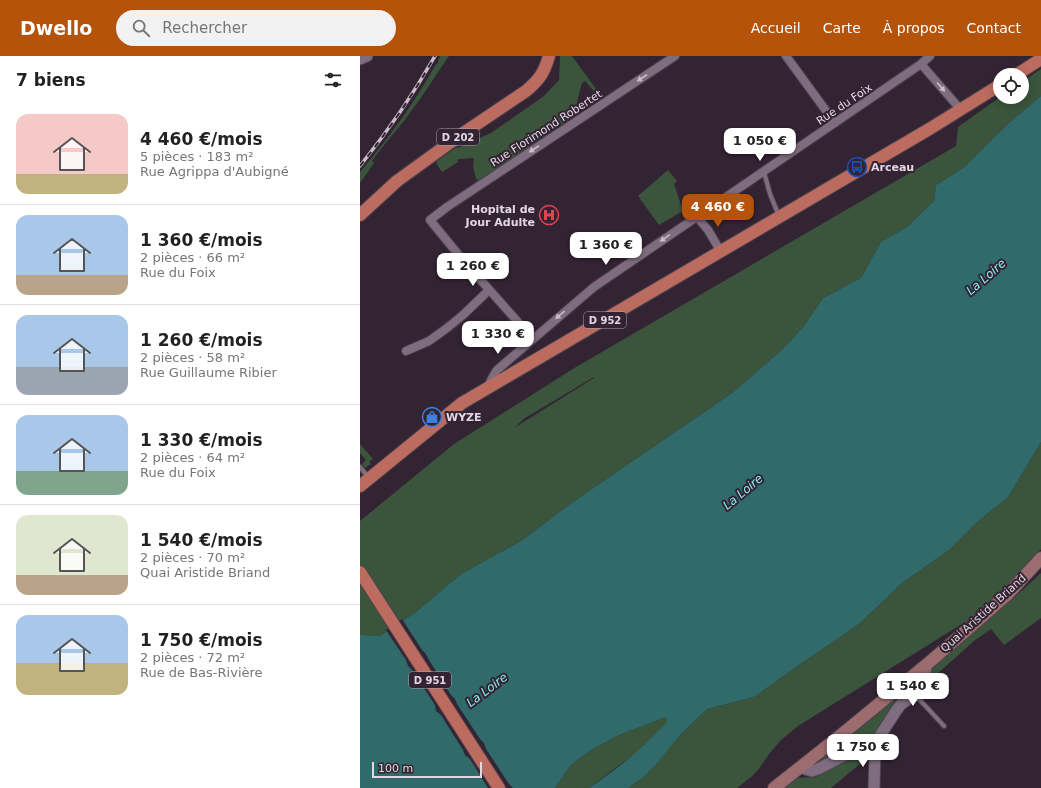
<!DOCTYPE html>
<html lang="fr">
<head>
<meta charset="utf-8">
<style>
  body { margin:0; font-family:"DejaVu Sans",sans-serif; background:#f2f2f2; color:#222; height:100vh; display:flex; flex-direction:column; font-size:15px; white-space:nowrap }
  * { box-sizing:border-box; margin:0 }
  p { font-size:13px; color:#767676 }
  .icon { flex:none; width:22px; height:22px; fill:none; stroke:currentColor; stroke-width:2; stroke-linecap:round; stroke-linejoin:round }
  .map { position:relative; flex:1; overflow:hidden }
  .details { display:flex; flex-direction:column; background:#fff; width:360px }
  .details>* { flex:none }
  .buttons { position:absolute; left:633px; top:12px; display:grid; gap:8px }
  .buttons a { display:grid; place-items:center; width:36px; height:36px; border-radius:50%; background:#fff; box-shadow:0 2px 10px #0003; font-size:20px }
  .scale { position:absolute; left:12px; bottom:10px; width:110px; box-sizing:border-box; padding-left:4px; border:2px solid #e3d8e2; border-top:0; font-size:11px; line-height:14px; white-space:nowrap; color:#e3d8e2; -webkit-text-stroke:3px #332433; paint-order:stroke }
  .price { position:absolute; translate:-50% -34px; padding:0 9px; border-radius:8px; background:#fff; color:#222; font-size:13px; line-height:26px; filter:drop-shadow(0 1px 2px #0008) }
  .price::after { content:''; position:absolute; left:50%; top:24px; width:12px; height:9px; margin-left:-6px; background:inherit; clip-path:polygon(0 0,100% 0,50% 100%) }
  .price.current { background:#b45309; color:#fff }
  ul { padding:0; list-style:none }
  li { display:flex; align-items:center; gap:12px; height:100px; padding:0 16px }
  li+li { border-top:1px solid #e0e0e0 }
  li span { display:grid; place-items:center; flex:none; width:112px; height:80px; border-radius:12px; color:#555 }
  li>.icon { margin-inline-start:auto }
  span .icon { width:48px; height:48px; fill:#fffc; stroke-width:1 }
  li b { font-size:17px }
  h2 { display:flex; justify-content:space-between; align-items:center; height:48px; padding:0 16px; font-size:17px }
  header { display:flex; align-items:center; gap:24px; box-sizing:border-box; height:56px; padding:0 20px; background:#b45309; color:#fff }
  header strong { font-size:19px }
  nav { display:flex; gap:22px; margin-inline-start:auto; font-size:14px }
  .search { width:280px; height:36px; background:#f2f2f2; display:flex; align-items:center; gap:10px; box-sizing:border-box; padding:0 14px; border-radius:22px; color:#767676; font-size:15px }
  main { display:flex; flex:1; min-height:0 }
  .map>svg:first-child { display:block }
  .green { fill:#3a553c; fill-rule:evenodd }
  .water { fill:#306a6a }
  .pier { fill:#332433 }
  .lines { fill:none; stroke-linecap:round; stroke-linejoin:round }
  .service-casing { stroke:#4e424f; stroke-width:6 }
  .minor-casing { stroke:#4e424f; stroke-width:10 }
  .tertiary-casing { stroke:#4e424f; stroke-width:13 }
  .secondary-casing { stroke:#4e424f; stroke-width:14 }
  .primary-casing { stroke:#4e424f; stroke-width:14 }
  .service { stroke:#7f6d7f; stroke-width:4 }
  .minor { stroke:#7f6d7f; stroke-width:8 }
  .tertiary { stroke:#7f6d7f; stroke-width:11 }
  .secondary { stroke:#9d6c6e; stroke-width:12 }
  .primary { stroke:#bb6c5e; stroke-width:12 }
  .rail-casing { stroke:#c7bcc7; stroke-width:3.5 }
  .rail { stroke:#332433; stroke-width:2; stroke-dasharray:6; stroke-linecap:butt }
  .oneway { fill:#cabdc9 }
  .labels { text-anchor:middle; stroke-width:4; stroke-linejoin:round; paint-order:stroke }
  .shield { fill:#332433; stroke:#aea2ae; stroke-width:1 }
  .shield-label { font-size:10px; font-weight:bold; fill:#e3d8e2 }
  .street-label { font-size:11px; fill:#e3d8e2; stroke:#332433 }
  .poi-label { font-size:11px; font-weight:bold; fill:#e3d8e2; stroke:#332433; text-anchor:start }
  .water-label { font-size:12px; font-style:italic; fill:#8cebec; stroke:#332433 }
</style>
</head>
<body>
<header>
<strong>Dwello</strong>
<div class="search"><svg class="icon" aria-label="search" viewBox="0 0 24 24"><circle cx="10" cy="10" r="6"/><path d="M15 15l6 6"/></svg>Rechercher</div>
<nav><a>Accueil</a><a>Carte</a><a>À propos</a><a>Contact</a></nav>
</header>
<main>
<section class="details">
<h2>7 biens<svg class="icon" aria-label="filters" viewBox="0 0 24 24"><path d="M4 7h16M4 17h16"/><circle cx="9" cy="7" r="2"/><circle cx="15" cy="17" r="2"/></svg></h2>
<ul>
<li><span style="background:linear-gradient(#f6c9c9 75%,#c2b280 0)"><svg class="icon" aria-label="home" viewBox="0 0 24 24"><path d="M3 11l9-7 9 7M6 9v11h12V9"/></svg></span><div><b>4 460 €/mois</b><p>5 pièces · 183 m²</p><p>Rue Agrippa d'Aubigné</p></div></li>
<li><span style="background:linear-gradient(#a9c7e8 75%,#b9a48a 0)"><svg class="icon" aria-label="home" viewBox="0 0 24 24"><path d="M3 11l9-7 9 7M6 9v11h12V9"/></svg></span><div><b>1 360 €/mois</b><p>2 pièces · 66 m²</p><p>Rue du Foix</p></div></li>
<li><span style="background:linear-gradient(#a9c7e8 65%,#9aa5b1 0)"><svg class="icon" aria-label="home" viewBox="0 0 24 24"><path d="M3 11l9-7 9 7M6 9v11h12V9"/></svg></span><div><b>1 260 €/mois</b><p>2 pièces · 58 m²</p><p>Rue Guillaume Ribier</p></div></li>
<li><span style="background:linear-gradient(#a9c7e8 70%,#7fa58c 0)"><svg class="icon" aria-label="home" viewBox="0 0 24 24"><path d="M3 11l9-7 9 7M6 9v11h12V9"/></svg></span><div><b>1 330 €/mois</b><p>2 pièces · 64 m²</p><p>Rue du Foix</p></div></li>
<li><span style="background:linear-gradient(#dfe7d0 75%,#b9a48a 0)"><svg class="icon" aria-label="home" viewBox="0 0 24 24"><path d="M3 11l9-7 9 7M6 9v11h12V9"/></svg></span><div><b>1 540 €/mois</b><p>2 pièces · 70 m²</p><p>Quai Aristide Briand</p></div></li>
<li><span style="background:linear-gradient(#a9c7e8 60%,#c2b280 0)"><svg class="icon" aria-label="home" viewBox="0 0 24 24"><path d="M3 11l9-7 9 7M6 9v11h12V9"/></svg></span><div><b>1 750 €/mois</b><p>2 pièces · 72 m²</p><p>Rue de Bas-Rivière</p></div></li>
</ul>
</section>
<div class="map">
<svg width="681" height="732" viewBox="0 0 681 732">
  <rect width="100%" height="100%" fill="#332433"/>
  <path class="green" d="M80,0H89C76,18 65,37 52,54C40,72 24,87 12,105L14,107L0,127V116C28,83 55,46 76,8H77Z
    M200,0H212L239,37L237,39L225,25L222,27L215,54L217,58L186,80L124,123L119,124L116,123L113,110L114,102L99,103L97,104L98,106L82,116L76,107L78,104L97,91L98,92L131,77L184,40L199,24Z
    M681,13V40L650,66L603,112L576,129L574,145L547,171L521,186L501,222L463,242L444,270L423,293L372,337L210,448L161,485L101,518L56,556L20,580L0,579V465L94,388L216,311L596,90L598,71L640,41H662V26ZM234,321V322L154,372L165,362Z
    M308,114L317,125L314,128L323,155L299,169L278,140Z
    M681,386V493L656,522L613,561L438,670L421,684L409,698L398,714L391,721L377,732H268L281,723L320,679L347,653L394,641L439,609L499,568L542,527L589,494L616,467L648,441Z
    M0,388L13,403L9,406L11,408L5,412L2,408L6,404L0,397Z
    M681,517V562L644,589L631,573L614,585L558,635L579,604L645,548L655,541Z
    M545,631L547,633L513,680C508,680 506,684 503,688L451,711V707Z
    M306,661L307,666L295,680L277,696L229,732H195L211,709L231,694L259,679Z
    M493,701L501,707L471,732H422L434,722L456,721Z"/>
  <path class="water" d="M681,40V386L648,441L616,467L589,494L542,527L499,568L439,609L394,641L347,653L320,679L296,708L281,723L268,732H229C257,713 284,692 307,666L306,661L259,679L231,694L211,709L195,732H0V579L20,580L56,556L101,518L161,485L210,448L372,337L423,293L444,270L463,242L501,222L521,186L547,171L574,145L576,129L603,112L650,66Z"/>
  <path class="pier" d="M42,563L62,594L66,598L69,604L91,639L95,643L97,648L120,683L124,687L126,693L149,728L153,732H128L110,703L105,699L103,694L81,659L76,655L75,649L52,614L48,610L46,604L26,574Z"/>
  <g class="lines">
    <g class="service-casing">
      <path id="service" d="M404,116L410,138L419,160
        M94,211L102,203
        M0,411L9,422
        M545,650L554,643H559L584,670"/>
    </g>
    <g class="minor-casing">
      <path id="minor" d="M426,0L475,67
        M561,8L601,54
        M337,161L348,174L361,196
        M173,283L102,203L70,164L87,151L315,0
        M46,295L69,285L87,272L103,259L129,234
        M128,332C130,325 133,320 137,314L234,231L561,8L570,0"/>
    </g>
    <g class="tertiary-casing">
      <path id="tertiary" d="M0,3L7,0
        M514,689L515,697L514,732
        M442,710L445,713L452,715L458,713L491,696L514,689L536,655L566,614L565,610"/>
    </g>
    <g class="secondary-casing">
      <path id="secondary" d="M414,732L481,679L565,610L608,573L648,538L681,502"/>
    </g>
    <g class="primary-casing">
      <path id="primary" d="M656,19L681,3
        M0,159L37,125L102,78L166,35C180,23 184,17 189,0
        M0,430L102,347L571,72L640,29
        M0,516L139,732"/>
    </g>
    <use href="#service" class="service"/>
    <use href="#minor" class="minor"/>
    <use href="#tertiary" class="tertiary"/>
    <use href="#secondary" class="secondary"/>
    <use href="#primary" class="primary"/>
    <g class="rail-casing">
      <path id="rail" d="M0,110C28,75 53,39 75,0"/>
    </g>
    <use href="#rail" class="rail"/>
  </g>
  <defs><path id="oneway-solid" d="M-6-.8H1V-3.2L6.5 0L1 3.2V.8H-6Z"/></defs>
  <g class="oneway">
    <use href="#oneway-solid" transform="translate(282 22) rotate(147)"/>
    <use href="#oneway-solid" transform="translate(581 31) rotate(49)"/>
    <use href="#oneway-solid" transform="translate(174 93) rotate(147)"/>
    <use href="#oneway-solid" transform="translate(305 182) rotate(146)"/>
    <use href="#oneway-solid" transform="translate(200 259) rotate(140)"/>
  </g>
  <defs>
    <g id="bus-ring" transform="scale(1)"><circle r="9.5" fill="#332433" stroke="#1a4fb4" stroke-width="1.5"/><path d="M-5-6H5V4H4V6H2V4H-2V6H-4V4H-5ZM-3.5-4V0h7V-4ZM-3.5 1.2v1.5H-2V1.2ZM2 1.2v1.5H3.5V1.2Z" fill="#1a4fb4"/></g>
    <g id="hospital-ring" transform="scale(1)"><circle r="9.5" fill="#332433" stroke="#e0444e" stroke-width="1.5"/><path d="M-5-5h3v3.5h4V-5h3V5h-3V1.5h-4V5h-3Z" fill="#e0444e"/></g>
    <g id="shop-ring" transform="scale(1)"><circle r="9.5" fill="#332433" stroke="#3f7fe0" stroke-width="1.5"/><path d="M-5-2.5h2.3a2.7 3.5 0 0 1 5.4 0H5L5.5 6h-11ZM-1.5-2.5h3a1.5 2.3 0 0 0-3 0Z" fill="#3f7fe0"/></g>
  </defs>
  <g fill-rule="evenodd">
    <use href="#bus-ring" x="497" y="111"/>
    <use href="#hospital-ring" x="189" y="159"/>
    <use href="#shop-ring" x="72" y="361"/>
  </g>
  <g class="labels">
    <g class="shield">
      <rect x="77" y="73" width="42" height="16" rx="3"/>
      <rect x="224" y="256" width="42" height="16" rx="3"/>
      <rect x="49" y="616" width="42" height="16" rx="3"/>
    </g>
    <g class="shield-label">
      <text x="98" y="85">D 202</text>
      <text x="245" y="268">D 952</text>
      <text x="70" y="628">D 951</text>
    </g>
    <g class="street-label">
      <text transform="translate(484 48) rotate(-34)" y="4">Rue du Foix</text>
      <text transform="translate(186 72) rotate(-33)" y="4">Rue Florimond Robertet</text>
      <text transform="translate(623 557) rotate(-42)" y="4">Quai Aristide Briand</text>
    </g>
    <g class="poi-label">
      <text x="511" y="115">Arceau</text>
      <text x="175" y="157" text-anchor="end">Hopital de<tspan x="175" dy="13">Jour Adulte</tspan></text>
      <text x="86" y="365">WYZE</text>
    </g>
    <g class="water-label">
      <text transform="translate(626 221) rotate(-41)" y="4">La Loire</text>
      <text transform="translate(383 436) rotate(-40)" y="4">La Loire</text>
      <text transform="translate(127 634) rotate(-37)" y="4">La Loire</text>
    </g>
  </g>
</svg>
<div class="buttons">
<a><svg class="icon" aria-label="locate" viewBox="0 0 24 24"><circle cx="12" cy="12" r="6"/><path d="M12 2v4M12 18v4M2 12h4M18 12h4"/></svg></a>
</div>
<div class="scale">100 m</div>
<b class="price" style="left:400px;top:106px">1 050 €</b>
<b class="price current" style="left:358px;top:172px">4 460 €</b>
<b class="price" style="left:246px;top:210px">1 360 €</b>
<b class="price" style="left:113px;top:231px">1 260 €</b>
<b class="price" style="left:138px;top:299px">1 330 €</b>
<b class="price" style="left:553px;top:651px">1 540 €</b>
<b class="price" style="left:503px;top:712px">1 750 €</b>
</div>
</main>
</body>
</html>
